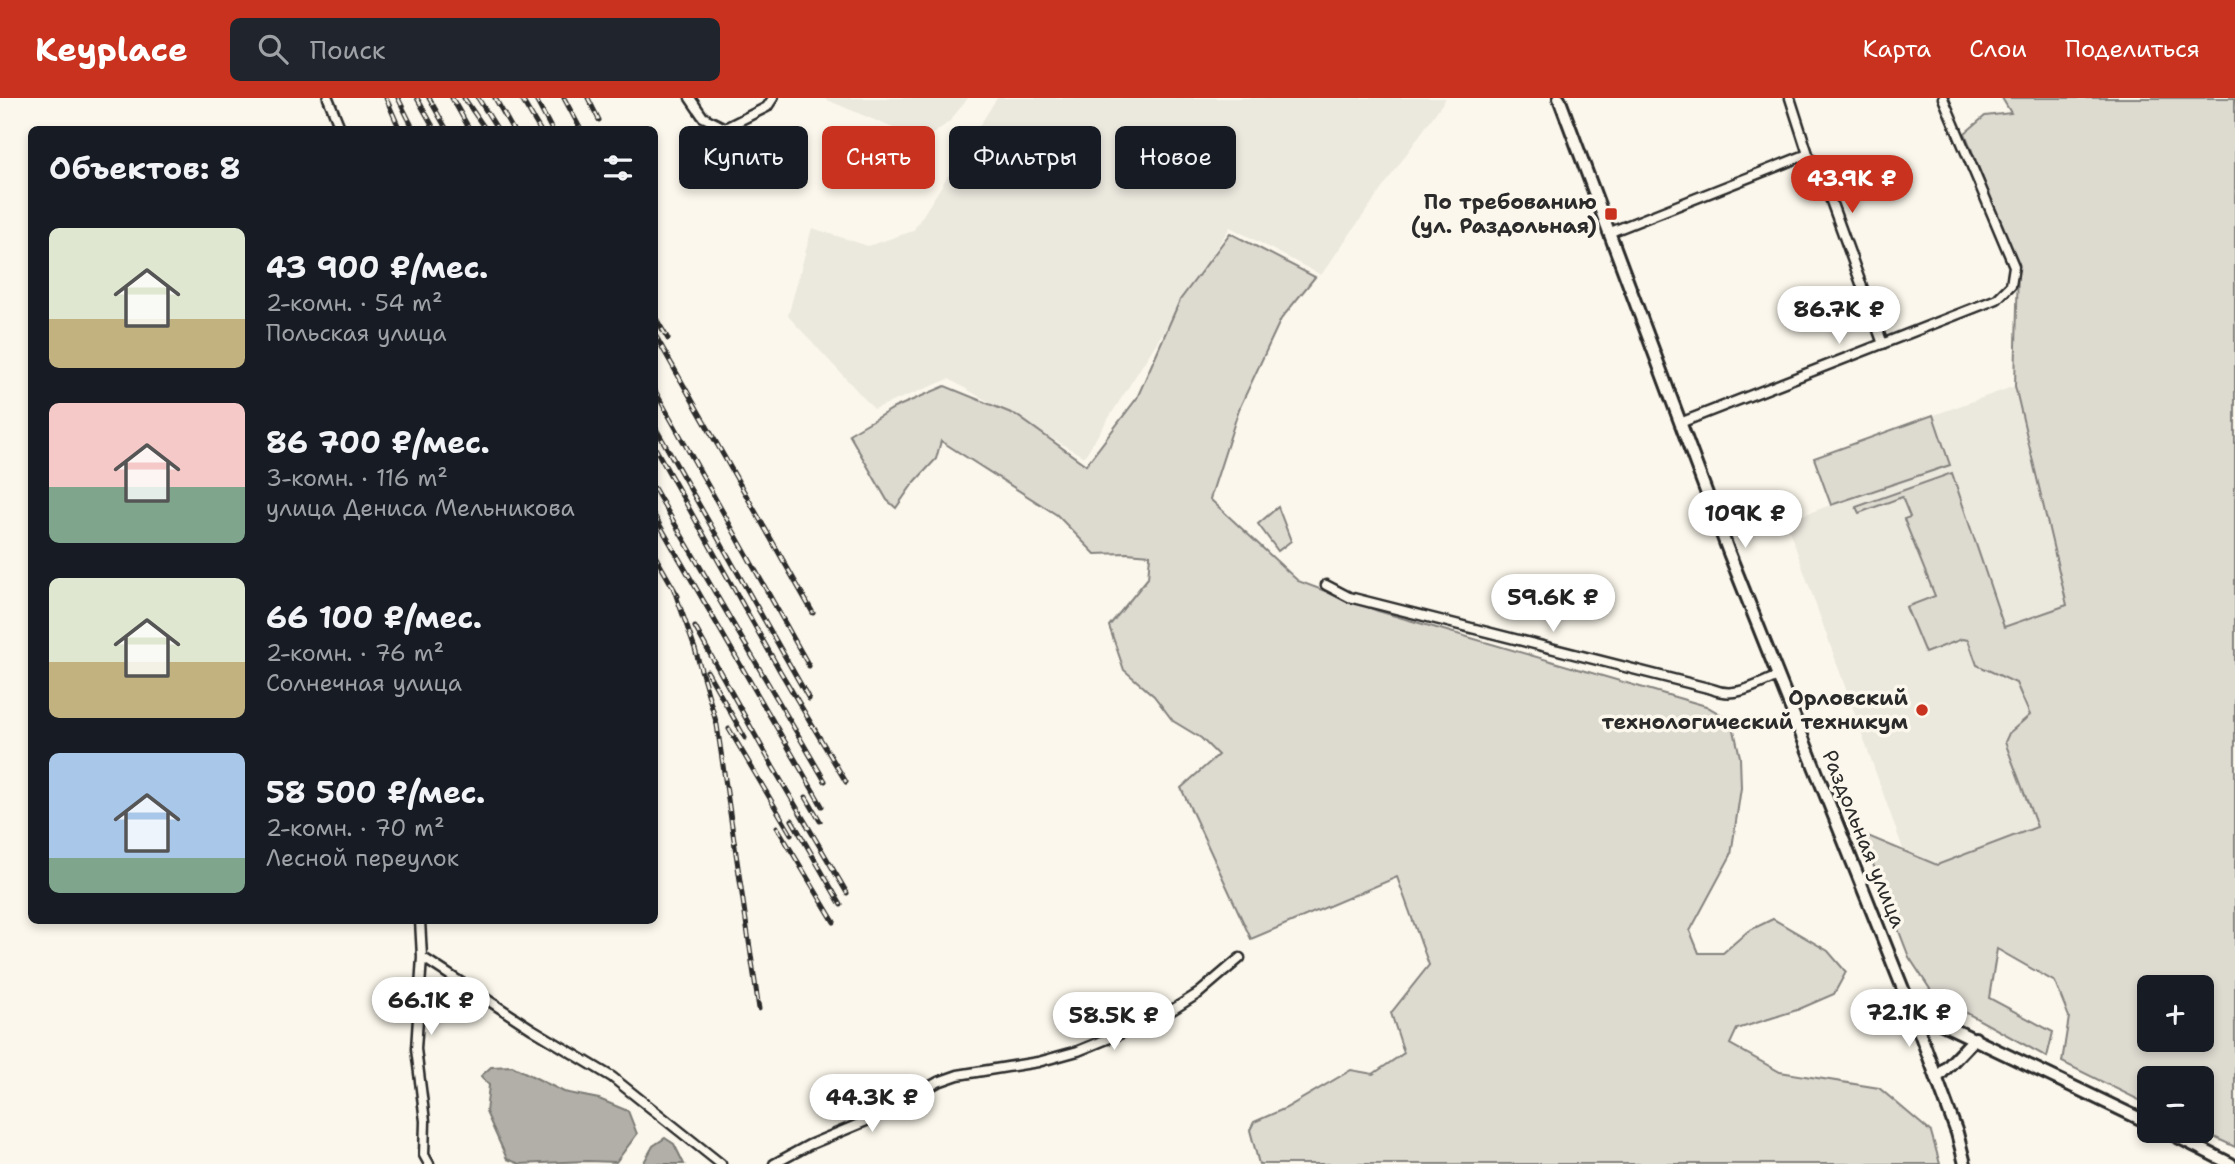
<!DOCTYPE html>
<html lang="ru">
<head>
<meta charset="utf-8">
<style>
  body { margin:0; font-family:"Shantell Sans",sans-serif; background:#20242c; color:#f1f3f6; height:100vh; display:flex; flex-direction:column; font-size:26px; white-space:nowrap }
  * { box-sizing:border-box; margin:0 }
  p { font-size:23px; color:#9ea1a6 }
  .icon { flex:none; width:38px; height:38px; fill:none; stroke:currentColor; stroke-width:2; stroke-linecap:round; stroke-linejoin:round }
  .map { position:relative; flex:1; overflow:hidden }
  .details { position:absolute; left:28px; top:28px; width:630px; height:798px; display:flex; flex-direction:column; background:#171b24; border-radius:10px; box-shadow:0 4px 10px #0003 }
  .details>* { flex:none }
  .hud { position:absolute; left:679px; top:28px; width:665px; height:63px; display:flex; gap:14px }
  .buttons { position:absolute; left:2137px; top:877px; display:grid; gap:14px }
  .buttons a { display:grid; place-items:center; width:77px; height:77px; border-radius:10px; background:#171b24; box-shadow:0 4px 10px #0003; font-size:35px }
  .price { position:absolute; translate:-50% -60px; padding:0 16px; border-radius:24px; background:#fff; color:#222; font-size:23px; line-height:46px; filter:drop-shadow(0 2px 4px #0008) }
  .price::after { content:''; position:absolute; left:50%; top:42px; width:21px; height:16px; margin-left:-10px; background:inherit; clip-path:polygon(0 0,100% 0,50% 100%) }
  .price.current { background:#c8321e; color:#fff }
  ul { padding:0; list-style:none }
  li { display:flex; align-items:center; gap:21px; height:175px; padding:0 21px }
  li span { display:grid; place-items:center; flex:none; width:196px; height:140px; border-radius:10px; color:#555 }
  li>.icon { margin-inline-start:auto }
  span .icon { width:84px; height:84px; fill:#fffc; stroke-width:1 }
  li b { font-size:30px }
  h2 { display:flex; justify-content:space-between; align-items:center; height:84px; padding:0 21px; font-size:30px }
  .chip { padding:0 24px; border-radius:10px; background:#171b24; box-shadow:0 4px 10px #0003; font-size:24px; line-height:63px }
  .chip.current { background:#c8321e; color:#fff }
  header { display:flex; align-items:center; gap:42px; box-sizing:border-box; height:98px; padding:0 35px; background:#c8321e; color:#fff }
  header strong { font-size:33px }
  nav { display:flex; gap:38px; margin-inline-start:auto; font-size:24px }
  .search { width:490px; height:63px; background:#20242c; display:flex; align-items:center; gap:18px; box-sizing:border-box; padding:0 24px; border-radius:10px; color:#9ea1a6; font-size:26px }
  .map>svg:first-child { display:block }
  .built { fill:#ebe8de }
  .green { fill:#dddad0; stroke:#84827e; stroke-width:2; fill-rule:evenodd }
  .water { fill:#b1afa7; stroke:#7b7a75; stroke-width:2 }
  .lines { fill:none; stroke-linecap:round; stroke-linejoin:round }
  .minor-casing { stroke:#2b2b2b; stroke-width:13 }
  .secondary-casing { stroke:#2b2b2b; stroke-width:16 }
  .minor { stroke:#fbf7ec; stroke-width:8 }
  .secondary { stroke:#fbf7ec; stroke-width:10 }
  .rail-casing { stroke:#2b2b2b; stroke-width:5 }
  .rail { stroke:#fbf7ec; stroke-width:2.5; stroke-dasharray:8; stroke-linecap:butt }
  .poi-dot { fill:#c8321e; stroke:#fbf7ec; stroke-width:2.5 }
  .labels { text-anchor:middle; stroke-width:7; stroke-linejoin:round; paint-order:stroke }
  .poi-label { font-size:21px; font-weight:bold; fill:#2b2b2b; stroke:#fbf7ec; text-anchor:end }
  .street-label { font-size:21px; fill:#2b2b2b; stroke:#fbf7ec }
</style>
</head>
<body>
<header>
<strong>Keyplace</strong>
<div class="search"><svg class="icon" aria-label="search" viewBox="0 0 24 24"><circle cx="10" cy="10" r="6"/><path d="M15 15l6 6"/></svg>Поиск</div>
<nav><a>Карта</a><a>Слои</a><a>Поделиться</a></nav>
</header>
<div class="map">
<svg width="2235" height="1066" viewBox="0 0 2235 1066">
  <rect width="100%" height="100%" fill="#fbf7ec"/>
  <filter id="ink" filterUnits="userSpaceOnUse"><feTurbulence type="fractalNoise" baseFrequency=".0143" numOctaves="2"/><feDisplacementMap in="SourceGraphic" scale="14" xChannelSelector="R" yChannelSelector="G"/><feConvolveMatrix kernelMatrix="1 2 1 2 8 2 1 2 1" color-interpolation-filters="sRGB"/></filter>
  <g filter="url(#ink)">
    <path class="built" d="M823,0H968L949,24L923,43Z
      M997,0H1446L1321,177L1230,129L1084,359L949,281L874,311L788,218L812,130L868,148L913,133Z
      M2015,288L2067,507L2045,735L1914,782L1786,423L1831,407L1814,360Z"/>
    <path class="green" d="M2002,0H2235V1049L2201,1033L2202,980H2149V1007L2062,964L2069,919L2055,884L1997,851L1989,900L2053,934L2047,959L1934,897L1909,859L1861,735L1937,767L2037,729L2005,644L2009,635L2030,617L2016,585L1977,567L1968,542L1962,541L1925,555L1906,509L1935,498L1904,421L1910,419L1902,399L1859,415L1856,409L1952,375L2004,529L2067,507L2015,288L2018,169L1965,35L1985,18L2011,15ZM2149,889H2202V942H2149Z
      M1230,135L1315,179L1281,221L1239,311L1210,401L1298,483L1378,513L1706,608L1732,623L1740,659L1741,690L1731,757L1690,833L1699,855H1723L1748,833L1773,821L1828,853L1846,874L1834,896L1797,912L1737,931L1730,946L1780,974L1879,990L1931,1034L1940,1066H1259L1250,1032L1254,1024L1286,1010L1351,972L1373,976L1404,955L1391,915L1429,867L1397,779L1251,841L1181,690L1218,657L1201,640L1173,623L1154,598L1124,572L1109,528L1148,480L1150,457L1127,455L1095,456L1057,417L941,343L936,361L912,387L896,410L887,402L849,336L894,310L945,288L1016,317L1086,367L1137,300L1180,202Z
      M1933,317L1950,367L1831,407L1814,360Z
      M1278,409L1291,443L1278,453L1258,426Z"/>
    <path class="water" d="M512,968L564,994L599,1001L628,1013L637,1036L616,1064L587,1063L520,1066L507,1061L486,1014L489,987L481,978L491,969Z
      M665,1040L674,1046L684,1066H643L653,1048Z"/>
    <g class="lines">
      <g class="minor-casing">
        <path id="minor" d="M328,0L341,32
          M690,0L703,19L725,30L767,9L773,0
          M1790,0L1808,56L1823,81L1883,246
          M1608,135L1808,56
          M1680,325L1997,201L2011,187L2014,168L1943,0
          M1326,487L1349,499L1712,591C1735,601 1756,587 1778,578
          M420,822L422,859L416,951L425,1023L424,1057L429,1066
          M422,859L532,931L612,979L721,1066
          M774,1066L809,1047L871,1021L938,984L958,977L1038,964L1078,953L1161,919L1199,895L1240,860"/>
      </g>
      <g class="secondary-casing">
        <path id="secondary" d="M1559,0L1729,455L1911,911L1957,1035L1965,1066
          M1911,911L2149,1025
          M1937,980L1975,940
          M2164,1032L2231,1066"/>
      </g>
      <use href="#minor" class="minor"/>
      <use href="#secondary" class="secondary"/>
      <g class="rail-casing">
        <path id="rail" d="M386,0L400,32
          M398,0L414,32
          M417,0L435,32
          M429,0L447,32
          M452,0L470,32
          M464,0L486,32
          M478,0L498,32
          M495,0L513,32
          M521,0L540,32
          M535,0L552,32
          M564,0L581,32
          M588,0L599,22
          M654,217L668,241
          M654,235L813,515
          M654,291L809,568
          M654,327L809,601
          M654,348L780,573L846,684
          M654,390L825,683
          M654,417L822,708
          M654,456L678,498
          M673,489L695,551L717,627L759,911
          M695,529L773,669L847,795
          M707,573L745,640
          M729,631L791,736
          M806,699L820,723
          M792,722L841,807
          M777,729L834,824"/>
      </g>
      <use href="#rail" class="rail"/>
    </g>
  </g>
  <g class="poi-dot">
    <rect x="1604" y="109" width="14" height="14" rx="3.5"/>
    <circle cx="1922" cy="612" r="7"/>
  </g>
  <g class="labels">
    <g class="poi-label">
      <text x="1597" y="111">По требованию<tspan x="1597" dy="24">(ул. Раздольная)</tspan></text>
      <text x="1908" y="607">Орловский<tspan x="1908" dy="24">технологический техникум</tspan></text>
    </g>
    <g class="street-label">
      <text transform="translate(1864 741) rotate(68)" y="7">Раздольная улица</text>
    </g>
  </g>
</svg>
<div class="buttons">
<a>+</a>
<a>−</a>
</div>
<b class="price current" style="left:1852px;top:117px">43.9K ₽</b>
<b class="price" style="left:1839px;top:248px">86.7K ₽</b>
<b class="price" style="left:1745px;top:452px">109K ₽</b>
<b class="price" style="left:1553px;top:536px">59.6K ₽</b>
<b class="price" style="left:431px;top:939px">66.1K ₽</b>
<b class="price" style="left:1909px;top:951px">72.1K ₽</b>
<b class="price" style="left:1114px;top:954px">58.5K ₽</b>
<b class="price" style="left:872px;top:1036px">44.3K ₽</b>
<div class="hud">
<a class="chip">Купить</a>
<a class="chip current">Снять</a>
<a class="chip">Фильтры</a>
<a class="chip">Новое</a>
</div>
<section class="details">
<h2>Объектов: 8<svg class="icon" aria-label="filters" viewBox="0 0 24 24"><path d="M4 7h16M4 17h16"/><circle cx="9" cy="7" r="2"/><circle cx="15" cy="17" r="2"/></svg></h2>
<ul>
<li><span style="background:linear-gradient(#dfe7d0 65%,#c2b280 0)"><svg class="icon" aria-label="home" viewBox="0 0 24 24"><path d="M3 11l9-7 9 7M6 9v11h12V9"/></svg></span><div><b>43 900 ₽/мес.</b><p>2-комн. · 54 m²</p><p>Польская улица</p></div></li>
<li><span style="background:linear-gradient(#f6c9c9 60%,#7fa58c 0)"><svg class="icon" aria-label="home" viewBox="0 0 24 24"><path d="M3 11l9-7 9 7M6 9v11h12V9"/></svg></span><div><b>86 700 ₽/мес.</b><p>3-комн. · 116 m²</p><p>улица Дениса Мельникова</p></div></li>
<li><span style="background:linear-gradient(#dfe7d0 60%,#c2b280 0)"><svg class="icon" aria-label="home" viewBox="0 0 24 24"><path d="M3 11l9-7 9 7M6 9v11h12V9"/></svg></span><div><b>66 100 ₽/мес.</b><p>2-комн. · 76 m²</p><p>Солнечная улица</p></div></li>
<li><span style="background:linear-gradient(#a9c7e8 75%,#7fa58c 0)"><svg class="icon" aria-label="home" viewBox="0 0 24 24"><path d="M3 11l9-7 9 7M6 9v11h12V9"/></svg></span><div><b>58 500 ₽/мес.</b><p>2-комн. · 70 m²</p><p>Лесной переулок</p></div></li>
</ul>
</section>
</div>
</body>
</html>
